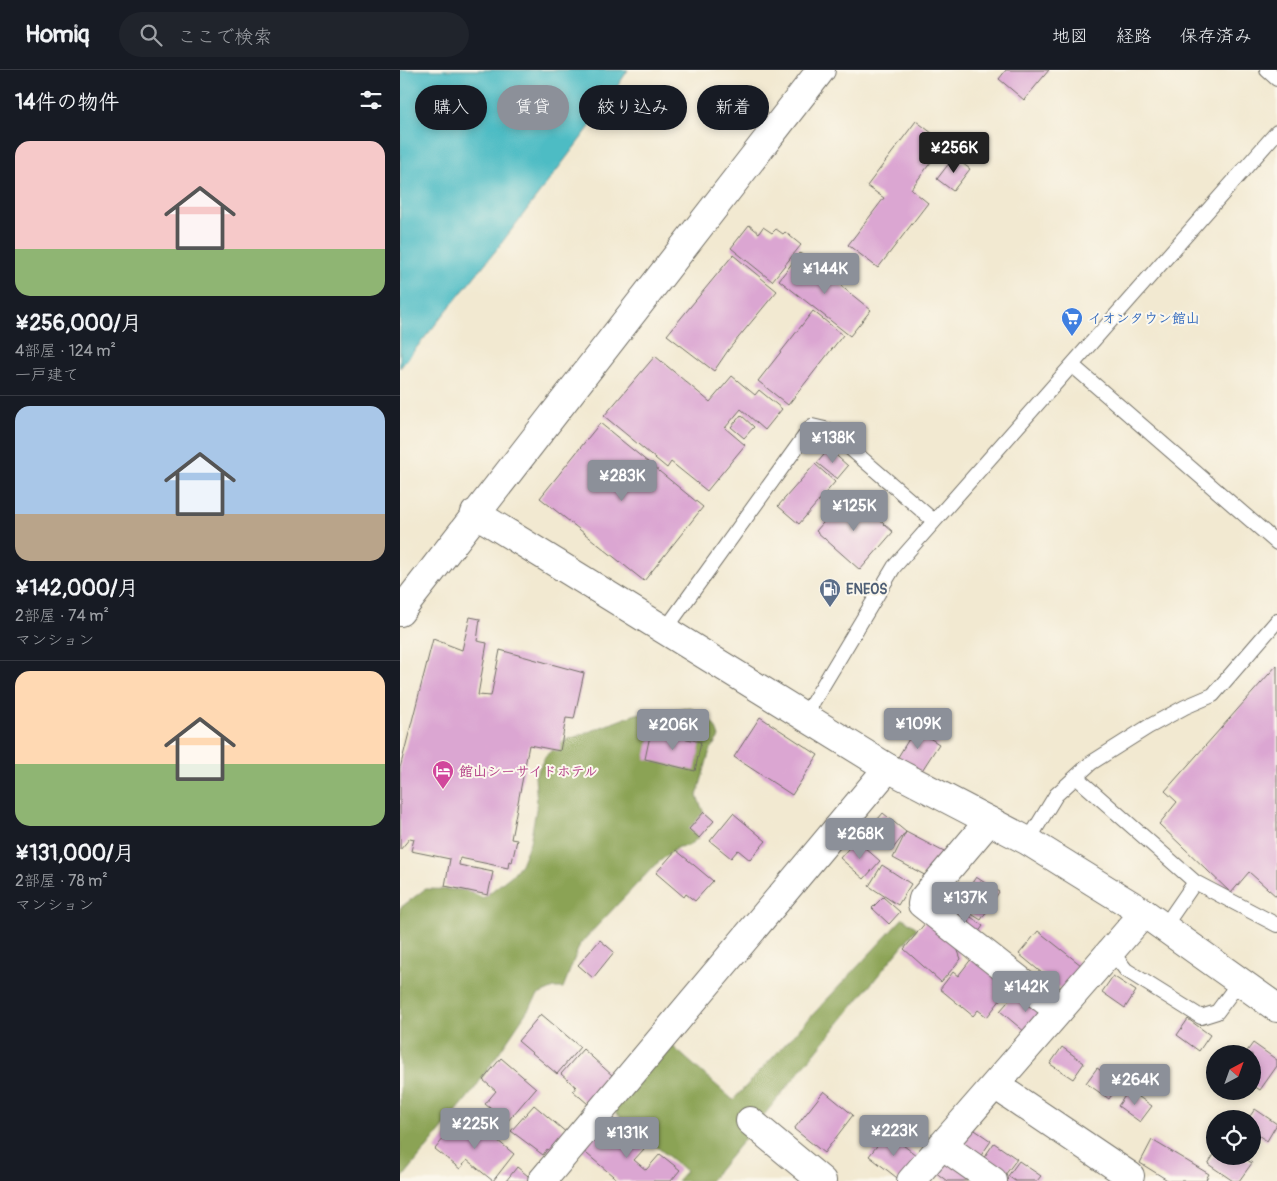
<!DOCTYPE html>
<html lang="ja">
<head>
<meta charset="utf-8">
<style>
  body { margin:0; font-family:Pangolin,"Klee One",sans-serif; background:#20242c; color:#f1f3f6; height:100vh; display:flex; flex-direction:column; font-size:19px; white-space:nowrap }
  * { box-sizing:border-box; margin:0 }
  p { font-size:16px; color:#9ea1a6 }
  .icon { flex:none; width:28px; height:28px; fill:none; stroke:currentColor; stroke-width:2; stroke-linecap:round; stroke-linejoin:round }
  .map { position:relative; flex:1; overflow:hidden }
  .sheet { display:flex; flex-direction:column; background:#171b24; width:400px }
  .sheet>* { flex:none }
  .top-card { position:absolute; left:15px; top:15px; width:475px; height:45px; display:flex; gap:10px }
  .needle { width:32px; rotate:41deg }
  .fabs { position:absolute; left:806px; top:975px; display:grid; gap:10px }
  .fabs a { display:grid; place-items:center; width:55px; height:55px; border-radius:50%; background:#171b24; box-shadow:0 2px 8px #0003; font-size:25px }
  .price { position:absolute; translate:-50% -42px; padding:0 11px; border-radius:5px; background:#8c9099; color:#fff; font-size:16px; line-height:32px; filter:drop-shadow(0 1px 2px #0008) }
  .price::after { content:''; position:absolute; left:50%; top:30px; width:15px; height:11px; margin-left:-8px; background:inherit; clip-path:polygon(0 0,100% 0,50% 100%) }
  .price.active { background:#222; color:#fff }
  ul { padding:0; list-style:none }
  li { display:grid; align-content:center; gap:10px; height:265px; padding:0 15px }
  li+li { border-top:1px solid #363941 }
  li span { display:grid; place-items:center; height:155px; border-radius:15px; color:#555 }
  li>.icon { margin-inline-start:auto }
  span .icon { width:90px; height:90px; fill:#fffc; stroke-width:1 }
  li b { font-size:21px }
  h2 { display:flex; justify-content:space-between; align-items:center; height:60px; padding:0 15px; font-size:21px }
  .chip { padding:0 18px; border-radius:22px; background:#171b24; box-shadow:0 2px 8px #0003; font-size:18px; line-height:45px }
  .chip.active { background:#8c9099; color:#fff }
  header { display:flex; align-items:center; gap:30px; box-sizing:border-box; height:70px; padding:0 25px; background:#171b24; border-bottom:1px solid #363941 }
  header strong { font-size:24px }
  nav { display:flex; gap:28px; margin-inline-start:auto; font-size:18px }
  .search { width:350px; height:45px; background:#20242c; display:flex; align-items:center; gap:12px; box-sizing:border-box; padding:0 18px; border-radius:28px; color:#9ea1a6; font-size:19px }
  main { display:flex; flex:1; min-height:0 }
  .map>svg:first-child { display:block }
  .forest { fill:#8ba355; stroke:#5b6740 }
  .water { fill:#4dbcc4; stroke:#3c7478 }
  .building { fill:#dba6d2 }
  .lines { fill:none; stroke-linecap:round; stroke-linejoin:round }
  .service-casing { stroke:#716e65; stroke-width:16 }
  .minor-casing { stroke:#716e65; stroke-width:30 }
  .tertiary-casing { stroke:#716e65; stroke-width:30 }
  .service { stroke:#fff; stroke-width:14 }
  .minor { stroke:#fff; stroke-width:28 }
  .tertiary { stroke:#fff; stroke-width:28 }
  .labels { text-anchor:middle; stroke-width:4; stroke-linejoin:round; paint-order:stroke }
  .shop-label { font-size:14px; font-weight:bold; fill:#366cbe; stroke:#fbf7ec; text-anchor:start }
  .service-label { font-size:14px; font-weight:bold; fill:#4e5e75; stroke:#fbf7ec; text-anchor:start }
  .hotel-label { font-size:14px; font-weight:bold; fill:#b23c85; stroke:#fbf7ec; text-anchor:start }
</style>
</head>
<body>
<header>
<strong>Homiq</strong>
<div class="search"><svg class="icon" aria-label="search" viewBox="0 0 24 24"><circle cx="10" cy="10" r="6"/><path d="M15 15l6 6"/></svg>ここで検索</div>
<nav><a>地図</a><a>経路</a><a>保存済み</a></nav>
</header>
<main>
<section class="sheet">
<h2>14件の物件<svg class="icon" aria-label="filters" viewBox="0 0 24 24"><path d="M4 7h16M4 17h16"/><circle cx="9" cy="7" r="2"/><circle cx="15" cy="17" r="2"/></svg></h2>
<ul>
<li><span style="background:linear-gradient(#f6c9c9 70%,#8fb573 0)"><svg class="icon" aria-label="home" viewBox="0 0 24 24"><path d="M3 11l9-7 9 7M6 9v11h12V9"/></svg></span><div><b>¥256,000/月</b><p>4部屋 · 124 m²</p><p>一戸建て</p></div></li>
<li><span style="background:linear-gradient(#a9c7e8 70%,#b9a48a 0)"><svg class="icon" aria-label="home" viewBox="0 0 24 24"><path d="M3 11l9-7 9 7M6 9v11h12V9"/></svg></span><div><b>¥142,000/月</b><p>2部屋 · 74 m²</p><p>マンション</p></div></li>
<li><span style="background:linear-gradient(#ffd9b3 60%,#8fb573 0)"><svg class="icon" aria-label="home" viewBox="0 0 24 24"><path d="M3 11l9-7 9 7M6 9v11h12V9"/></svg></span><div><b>¥131,000/月</b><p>2部屋 · 78 m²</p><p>マンション</p></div></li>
</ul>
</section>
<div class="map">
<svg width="877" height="1111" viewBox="0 0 877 1111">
  <rect width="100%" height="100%" fill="#fbf7ec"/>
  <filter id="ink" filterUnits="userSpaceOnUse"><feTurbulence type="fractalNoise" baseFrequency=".02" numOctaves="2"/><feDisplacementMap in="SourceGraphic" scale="10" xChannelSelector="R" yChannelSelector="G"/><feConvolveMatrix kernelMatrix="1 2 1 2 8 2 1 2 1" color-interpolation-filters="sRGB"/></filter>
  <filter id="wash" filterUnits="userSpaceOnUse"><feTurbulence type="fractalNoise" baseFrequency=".0096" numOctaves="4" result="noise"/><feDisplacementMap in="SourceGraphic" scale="20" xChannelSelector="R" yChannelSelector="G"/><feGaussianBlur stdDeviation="1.12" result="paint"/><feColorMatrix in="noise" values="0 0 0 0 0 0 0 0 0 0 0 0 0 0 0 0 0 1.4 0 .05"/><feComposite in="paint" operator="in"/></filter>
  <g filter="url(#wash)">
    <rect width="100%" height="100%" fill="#f2e9d1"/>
    <path class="forest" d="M290,638C305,644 315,651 319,667L310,680L297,726L307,751L298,768L288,776L278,777L255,795L180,874L163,918H154L138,925L73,1021L0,1111V838L25,819L67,820L83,828L112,805L121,794L130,772L137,734L135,706L146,685L164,671L236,644Z
      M503,848L517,858L310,1111H277L286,1101L211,1039L269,973L333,1030Z"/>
    <path class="water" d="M0,0H228L198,46L97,179L0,298Z"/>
    <g id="blocks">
      <path class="building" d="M606,0H649L624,30L599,9Z
        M516,51L545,73L511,119L528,133L478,198L448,175L484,128L467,116Z
        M554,87L570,99L553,121L537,109Z
        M349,155L359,163L363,157L372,163L376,159L383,164L385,162L401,175L372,211L331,178Z
        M400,183L471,240L450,266L379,210Z
        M333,185L377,221L329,279L314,301L267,265Z
        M413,241L443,265L388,335L358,311Z
        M255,286L310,332L332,306L355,325L359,320L382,339L365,360L341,339L325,358L345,375L307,421L271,392L267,398L204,346Z
        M341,345L354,357L344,368L331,357Z
        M200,353L303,437L244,511L140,428Z
        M429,379L448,396L437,409L417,393Z
        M415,394L435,412L399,454L378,436Z
        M449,423L493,462L460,500L416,461Z
        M70,547L80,549L77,571L87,573L78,625L91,626L100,580L184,603L174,649L166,648L160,681L129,675L111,769L117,770L112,792L109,791L108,798L60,788L59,795L93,802L88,825L45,816L50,789L11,781L14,769L10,768L0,780V698L33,569L62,580Z
        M877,595V827L849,802L831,823L759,754L777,732L765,721Z
        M360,647L418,685L392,725L334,687Z
        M515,659L539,674L521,702L498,687Z
        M251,661L301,672L295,701L245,689Z
        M304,742L314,751L299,768L289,759Z
        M333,743L366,771L350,790L338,780L331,788L310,771Z
        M483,743L506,762L491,781L467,762Z
        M506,762L546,783L532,809L493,788Z
        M456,770L480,791L464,809L440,788Z
        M276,780L313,811L295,831L286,824L284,827L256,803Z
        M482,795L511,814L498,835L469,816Z
        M576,807L599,822L581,850L557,835Z
        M483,827L500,842L489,854L472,838Z
        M559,838L583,856L572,871L548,853Z
        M531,846L551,862L561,889L541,912L504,879Z
        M638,861L686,899L666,923L619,884Z
        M200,870L214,882L193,908L178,895Z
        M572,888L609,919L587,947L578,940L573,946L540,919L553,902L558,906Z
        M713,906L736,921L725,938L702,922Z
        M620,918L651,945L632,968L600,941Z
        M141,944L180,977L157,1004L118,971Z
        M788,949L810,965L799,981L777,965Z
        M853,973L877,990V996L860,1020L852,1015V984H845Z
        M662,977L684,993L673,1009L650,994Z
        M183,979L213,1006L188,1034L173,1021L176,1017L161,1004Z
        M101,988L136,1018L107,1052L85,1034L96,1021L83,1010Z
        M697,998L720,1013L709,1029L686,1013Z
        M729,1020L752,1036L740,1052L718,1036Z
        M424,1021L453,1045L424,1083L394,1059Z
        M134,1035L168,1064L152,1083L147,1079L143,1085L111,1061Z
        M855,1039L877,1054L867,1071L852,1061V1049H848Z
        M57,1052L67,1061L75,1052L114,1084L93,1111L67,1090L60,1099L35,1079Z
        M569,1056L591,1071L580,1087L558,1071Z
        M197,1059L212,1071L221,1060L244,1079L234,1090L246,1100L260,1084L280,1100L271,1111H219L181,1079Z
        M487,1063L520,1088L501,1111L469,1086Z
        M752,1070L809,1104L805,1111H769L740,1093Z
        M594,1073L617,1089L605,1105L583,1089Z
        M815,1083V1086H841L852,1093L839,1111H833L808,1094Z
        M547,1086L572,1104L567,1111H547L535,1102Z
        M619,1091L641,1106L637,1111H615L608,1106Z
        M117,1097L133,1110L132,1111H106Z"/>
    </g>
  </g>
  <g filter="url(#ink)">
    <use href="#blocks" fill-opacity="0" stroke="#716e65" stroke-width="1"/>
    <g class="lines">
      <g class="service-casing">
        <path id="service" d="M867,0L877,9
          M672,295L877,473
          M265,560L412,356L429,360L534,451
          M404,647L494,497L877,62
          M676,707L795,812L877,855
          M628,771L656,725L691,693L748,657L785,637L813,625L877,551
          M764,857L795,812
          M711,881L726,900L801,947L817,942L840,911"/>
      </g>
      <g class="minor-casing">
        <path id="minor" d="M589,751L523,829L522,834L659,941
          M595,1015L730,1106
          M350,1051L422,1111
          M542,1075L593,1111
          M142,1111L488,698
          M511,1111L744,843"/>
      </g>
      <g class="tertiary-casing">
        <path id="tertiary" d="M75,443L488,698L628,771L744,843L877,938
          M0,542L421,0"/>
      </g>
      <use href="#service" class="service"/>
      <use href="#minor" class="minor"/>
      <use href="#tertiary" class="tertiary"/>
    </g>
  </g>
  <defs>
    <g id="supermarket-pin" transform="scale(1.125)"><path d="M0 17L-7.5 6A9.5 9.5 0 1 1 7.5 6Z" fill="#3f7fe0" stroke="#fbf7ec"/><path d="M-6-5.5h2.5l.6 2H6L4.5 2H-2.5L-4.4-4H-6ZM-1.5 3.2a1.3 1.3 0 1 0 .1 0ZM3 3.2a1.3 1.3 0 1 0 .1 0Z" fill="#fff"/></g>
    <g id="fuel-pin" transform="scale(1.125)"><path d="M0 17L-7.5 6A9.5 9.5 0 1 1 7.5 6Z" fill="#5c6f8a" stroke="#fbf7ec"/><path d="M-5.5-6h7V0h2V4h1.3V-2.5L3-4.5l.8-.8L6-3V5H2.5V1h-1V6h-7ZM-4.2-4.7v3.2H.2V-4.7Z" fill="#fff"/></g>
    <g id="hotel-pin" transform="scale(1.125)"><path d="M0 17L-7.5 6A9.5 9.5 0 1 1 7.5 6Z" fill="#d1479c" stroke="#fbf7ec"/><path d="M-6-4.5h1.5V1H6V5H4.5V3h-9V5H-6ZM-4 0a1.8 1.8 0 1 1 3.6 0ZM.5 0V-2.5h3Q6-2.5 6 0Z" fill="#fff"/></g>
  </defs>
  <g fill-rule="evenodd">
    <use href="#supermarket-pin" x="672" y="248"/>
    <use href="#fuel-pin" x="430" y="519"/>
    <use href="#hotel-pin" x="43" y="701"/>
  </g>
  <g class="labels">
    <g class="shop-label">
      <text x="688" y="253">イオンタウン館山</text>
    </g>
    <g class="service-label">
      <text x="446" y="524">ENEOS</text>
    </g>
    <g class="hotel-label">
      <text x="59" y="706">館山シーサイドホテル</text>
    </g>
  </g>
</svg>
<div class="fabs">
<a><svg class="needle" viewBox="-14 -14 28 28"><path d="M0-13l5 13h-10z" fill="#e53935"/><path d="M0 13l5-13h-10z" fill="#9ea1a6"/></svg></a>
<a><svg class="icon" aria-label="locate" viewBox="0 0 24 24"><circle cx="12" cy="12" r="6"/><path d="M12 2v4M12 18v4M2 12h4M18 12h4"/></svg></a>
</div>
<b class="price active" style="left:554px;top:104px">¥256K</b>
<b class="price" style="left:425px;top:225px">¥144K</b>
<b class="price" style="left:433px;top:394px">¥138K</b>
<b class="price" style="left:222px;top:432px">¥283K</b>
<b class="price" style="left:454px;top:462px">¥125K</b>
<b class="price" style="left:518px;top:680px">¥109K</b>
<b class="price" style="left:273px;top:681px">¥206K</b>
<b class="price" style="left:460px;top:790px">¥268K</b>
<b class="price" style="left:565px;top:854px">¥137K</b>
<b class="price" style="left:626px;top:943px">¥142K</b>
<b class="price" style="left:735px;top:1036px">¥264K</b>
<b class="price" style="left:75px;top:1080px">¥225K</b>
<b class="price" style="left:494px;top:1087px">¥223K</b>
<b class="price" style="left:227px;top:1089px">¥131K</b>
<div class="top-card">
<a class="chip">購入</a>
<a class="chip active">賃貸</a>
<a class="chip">絞り込み</a>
<a class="chip">新着</a>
</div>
</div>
</main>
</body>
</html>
